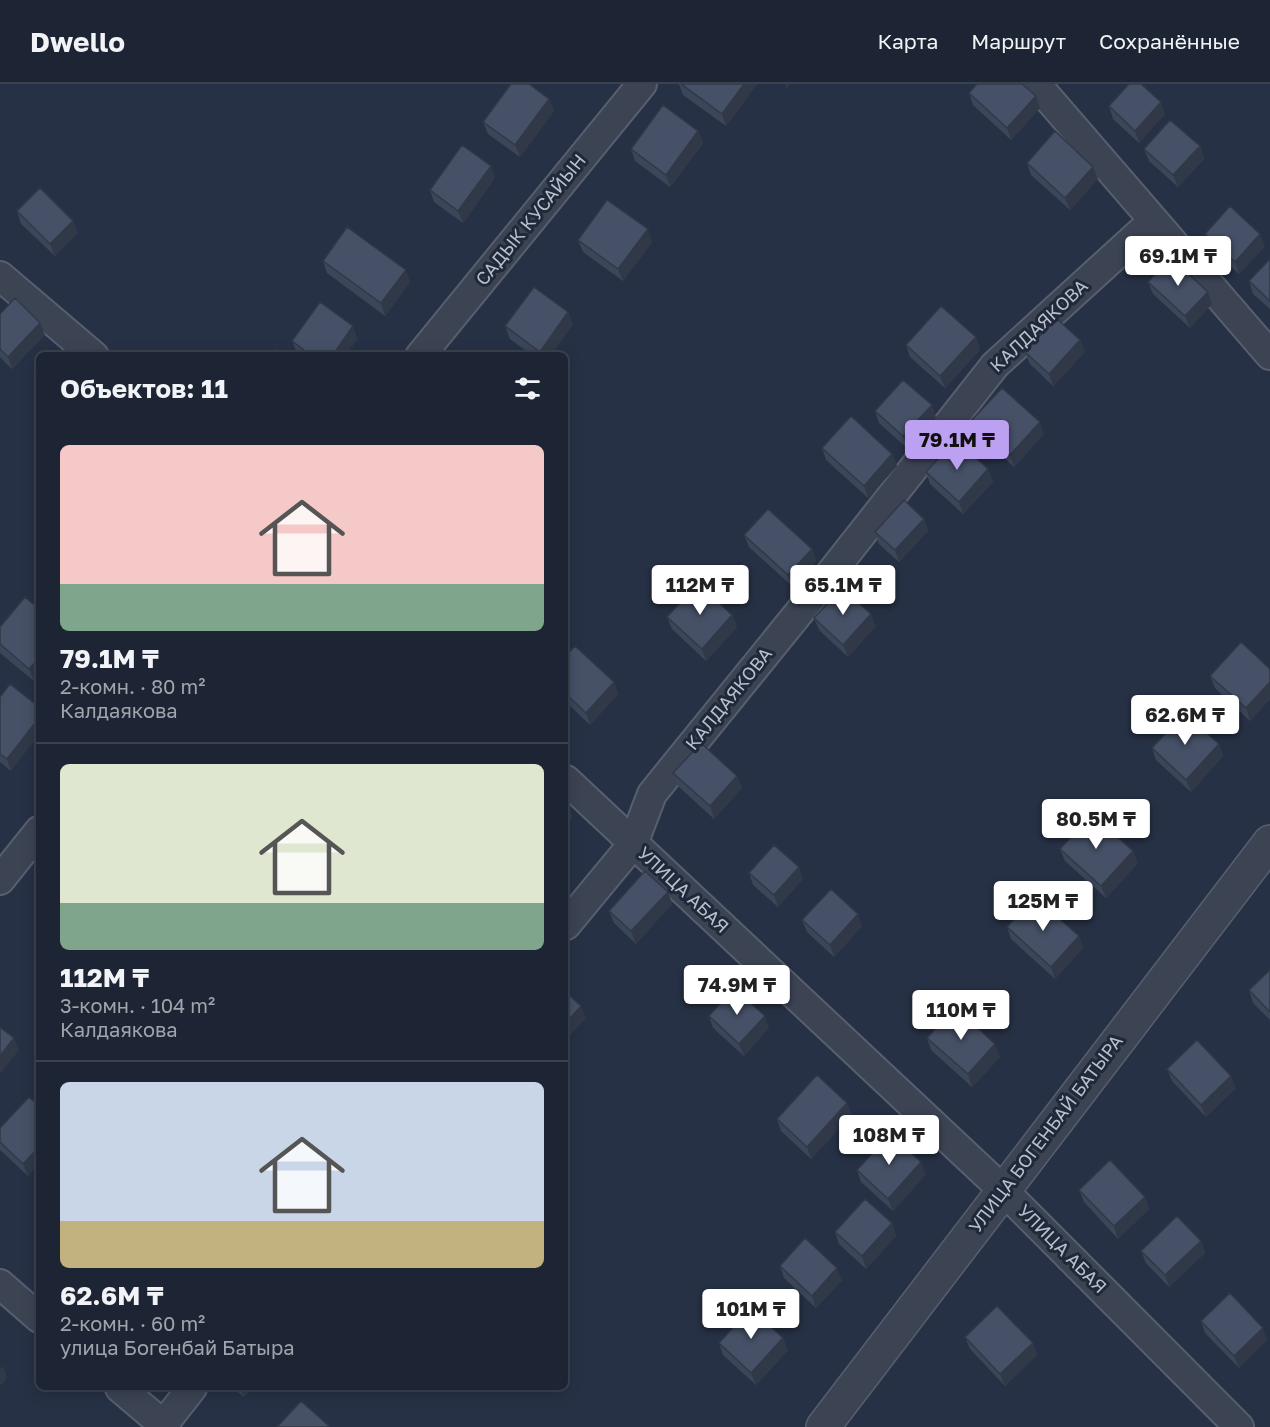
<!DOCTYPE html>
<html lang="ru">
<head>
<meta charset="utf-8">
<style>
  body { margin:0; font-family:"Golos Text",sans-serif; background:#252d3c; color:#f1f3f6; height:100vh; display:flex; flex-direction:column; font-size:22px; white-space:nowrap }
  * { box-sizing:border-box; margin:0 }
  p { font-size:20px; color:#a0a5ac }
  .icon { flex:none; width:33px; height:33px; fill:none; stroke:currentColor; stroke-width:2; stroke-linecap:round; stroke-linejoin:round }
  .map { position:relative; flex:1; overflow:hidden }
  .drawer { position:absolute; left:36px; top:268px; width:532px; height:1038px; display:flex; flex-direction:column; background:#1d2534; border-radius:9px; box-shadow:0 3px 15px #0003,0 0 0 2px #3b424f }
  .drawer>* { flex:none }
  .price { position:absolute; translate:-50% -51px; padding:0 14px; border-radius:6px; background:#fff; color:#222; font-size:20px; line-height:39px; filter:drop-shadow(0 2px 3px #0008) }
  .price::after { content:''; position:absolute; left:50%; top:36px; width:18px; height:14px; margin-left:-9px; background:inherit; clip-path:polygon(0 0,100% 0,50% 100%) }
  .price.selected { background:#bca0f2; color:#111 }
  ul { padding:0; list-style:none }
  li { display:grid; align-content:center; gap:12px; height:318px; padding:0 24px }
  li+li { border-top:2px solid #3b424f }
  li span { display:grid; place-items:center; height:186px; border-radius:9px; color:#555 }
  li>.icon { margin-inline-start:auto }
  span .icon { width:108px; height:108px; fill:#fffc; stroke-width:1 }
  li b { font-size:26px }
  h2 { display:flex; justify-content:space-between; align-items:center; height:72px; padding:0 24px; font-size:26px }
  header { display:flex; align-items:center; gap:36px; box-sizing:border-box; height:84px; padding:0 30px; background:#1d2534; border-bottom:2px solid #3b424f }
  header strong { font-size:28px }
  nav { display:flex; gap:33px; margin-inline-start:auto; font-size:21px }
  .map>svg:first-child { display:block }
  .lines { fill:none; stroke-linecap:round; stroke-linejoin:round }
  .minor-casing { stroke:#575f6f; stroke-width:32 }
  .tertiary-casing { stroke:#575f6f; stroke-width:36 }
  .minor { stroke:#3c4454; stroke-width:28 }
  .tertiary { stroke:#3c4454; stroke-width:33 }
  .wall { fill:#3c4659 }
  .shaded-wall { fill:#313948 }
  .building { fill:#465167; stroke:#313948; stroke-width:1.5 }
  .labels { text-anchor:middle; stroke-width:6; stroke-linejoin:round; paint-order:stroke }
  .street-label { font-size:18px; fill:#b9bfcd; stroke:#20293a }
</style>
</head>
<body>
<header>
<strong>Dwello</strong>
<nav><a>Карта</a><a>Маршрут</a><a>Сохранённые</a></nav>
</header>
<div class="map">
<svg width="1270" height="1343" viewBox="0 0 1270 1343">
  <rect width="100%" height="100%" fill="#273145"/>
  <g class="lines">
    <g class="minor-casing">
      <path id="minor" d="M1036,0L1270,271
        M0,192L94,272
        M420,272L642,0
        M566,696L1003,1106L1239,1343
        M0,796L39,747
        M566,841L633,760L652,710L823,499L995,281L1153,137
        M0,1200L39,1234
        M120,1304L166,1343
        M163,1341L192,1304"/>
    </g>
    <g class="tertiary-casing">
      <path id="tertiary" d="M823,1343L1270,758"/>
    </g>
    <use href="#minor" class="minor"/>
    <use href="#tertiary" class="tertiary"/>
  </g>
  <path class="wall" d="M679,0H757L726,42L683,11Z
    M969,9L1040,24L1011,56L973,21Z
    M549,15L554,27L520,73L488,50L483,38Z
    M1109,22L1165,30L1139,59L1113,35Z
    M698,47L703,59L670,103L635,77L631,65Z
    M1200,62L1204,75L1178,103L1149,77L1144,65Z
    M1027,79L1093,83L1098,95L1070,126L1031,91Z
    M495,94L463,139L434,118L430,106Z
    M17,127L73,137L78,149L55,172L21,140Z
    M1205,150L1265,162L1239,190L1209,162Z
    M578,156L652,158L623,197L583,168Z
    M1270,175V225L1253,210L1249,197Z
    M323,177L410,198L385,232L327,189Z
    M1148,198L1212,220L1190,244L1153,210Z
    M568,228L573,240L550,272H533L510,255L505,242Z
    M0,230L45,251L12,285L0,273Z
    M353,242L357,255L345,272H300L297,269L292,257Z
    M976,253L980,266L945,304L910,273L906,261Z
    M1080,256L1085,268L1053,302L1030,280L1025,268Z
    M875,327L936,334L908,365L879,339Z
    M972,336L1044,350L1014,383L976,348Z
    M822,364L892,370L897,382L868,414L826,376Z
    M988,385L993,398L963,430L930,400L926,388Z
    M924,435L928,447L899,478L879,460L875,448Z
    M744,451L812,465L816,477L793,503L749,463Z
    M25,513L34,597L0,569V543Z
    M732,531L737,543L706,577L672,545L667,533Z
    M814,534L876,542L848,573L819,546Z
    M566,572L614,598L618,610L590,641L566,618Z
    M1270,585V615L1250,637L1215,604L1210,592Z
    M0,613L11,687L0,678Z
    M1219,660L1223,672L1191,708L1156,676L1152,664Z
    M673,689L737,692L742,704L714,735L678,702Z
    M1060,765L1138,779L1106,814L1065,777Z
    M749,789L803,795L778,823L753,801Z
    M668,808L672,820L636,860L614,839L609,827Z
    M802,836L862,842L834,873L807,848Z
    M1007,843L1079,852L1083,864L1055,895L1011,855Z
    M1270,886V936L1253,919L1249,906Z
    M709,932L769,944L744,972L713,944Z
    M927,954L1000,973L972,1003L931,966Z
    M1167,985L1236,1004L1206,1033L1172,997Z
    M29,1013L28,1092L0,1066V1044Z
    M852,1031L811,1075L781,1047L777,1035Z
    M857,1086L926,1090L893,1127L861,1098Z
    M1079,1106L1145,1113L1149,1125L1118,1155L1084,1118Z
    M892,1139L896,1152L866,1185L839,1160L835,1148Z
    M1201,1157L1205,1169L1169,1203L1146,1179L1141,1167Z
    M780,1182L842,1196L816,1224L784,1194Z
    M1201,1237L1267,1256L1239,1284L1205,1249Z
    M965,1253L1033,1259L1037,1271L1005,1302L970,1265Z
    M719,1259L788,1266L756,1301L723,1271Z
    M233,1304H252L244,1313Z"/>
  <path class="shaded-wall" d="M744,0H757L726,42L722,30Z
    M785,0H790L787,5Z
    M1036,12L1040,24L1011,56L1007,44Z
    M549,15L554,27L520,73L515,61Z
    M1161,18L1165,30L1139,59L1135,47Z
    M698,47L703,59L670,103L666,91Z
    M1200,62L1204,75L1178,103L1173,91Z
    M491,82L495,94L463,139L458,127Z
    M1093,83L1098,95L1070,126L1065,114Z
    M73,137L78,149L55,172L50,160Z
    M648,145L652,158L623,197L618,185Z
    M1260,150L1265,162L1239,190L1235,178Z
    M406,186L410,198L385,232L381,219Z
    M1208,208L1212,220L1190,244L1185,232Z
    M568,228L573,240L550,272H541L540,268Z
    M40,239L45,251L12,285L8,273Z
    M353,242L357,255L345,272H332Z
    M976,253L980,266L945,304L940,292Z
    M1080,256L1085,268L1053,302L1049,290Z
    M932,321L936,334L908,365L903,352Z
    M1040,338L1044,350L1014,383L1010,371Z
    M892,370L897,382L868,414L864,402Z
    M988,385L993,398L963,430L959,418Z
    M924,435L928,447L899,478L895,466Z
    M812,465L816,477L793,503L788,491Z
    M871,530L876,542L848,573L843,561Z
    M732,531L737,543L706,577L702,565Z
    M39,574V591L34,597L29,585Z
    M614,598L618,610L590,641L586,629Z
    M1270,598V615L1250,637L1246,624Z
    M39,634V651L11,687L7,675Z
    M1219,660L1223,672L1191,708L1186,696Z
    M737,692L742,704L714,735L710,722Z
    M568,721L573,733L566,741V724Z
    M1133,767L1138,779L1106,814L1101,802Z
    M799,783L803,795L778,823L774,811Z
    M668,808L672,820L636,860L631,847Z
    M858,830L862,842L834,873L830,861Z
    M1079,852L1083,864L1055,895L1051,883Z
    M581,922L586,934L566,956V939Z
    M765,932L769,944L744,972L739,960Z
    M14,954L19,966L0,990V972Z
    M995,960L1000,973L972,1003L968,990Z
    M1231,992L1236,1004L1206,1033L1201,1021Z
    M847,1019L852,1031L811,1075L807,1063Z
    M39,1063V1080L28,1092L23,1080Z
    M921,1078L926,1090L893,1127L888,1115Z
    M1145,1113L1149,1125L1118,1155L1114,1142Z
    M892,1139L896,1152L866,1185L862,1172Z
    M1201,1157L1205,1169L1169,1203L1165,1191Z
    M837,1184L842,1196L816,1224L812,1212Z
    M1263,1244L1267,1256L1239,1284L1234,1272Z
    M783,1254L788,1266L756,1301L751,1289Z
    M1033,1259L1037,1271L1005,1302L1000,1290Z
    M3,1282L7,1294L0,1302V1285Z
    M240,1304H252L244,1313Z"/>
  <path class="building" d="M511,0H529L549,15L515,61L483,38Z
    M681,0H744L722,30Z
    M977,0H1022L1036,12L1007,44L969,9Z
    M1129,0H1141L1161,18L1135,47L1109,22Z
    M663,21L698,47L666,91L631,65Z
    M1170,36L1200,62L1173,91L1144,65Z
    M1055,47L1093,83L1065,114L1027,79Z
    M462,61L491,82L458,127L430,106Z
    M40,104L73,137L50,160L17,127Z
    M607,116L648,145L618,185L578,156Z
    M1230,122L1260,150L1235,178L1205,150Z
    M347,143L406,186L381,219L323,177Z
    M1170,173L1208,208L1185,232L1148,198Z
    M1270,175V217L1249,197Z
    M534,203L568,228L540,268L505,242Z
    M15,214L40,239L8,273L0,265V230Z
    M320,218L353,242L332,272H312L292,257Z
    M941,222L976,253L940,292L906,261Z
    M1056,234L1080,256L1049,290L1025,268Z
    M276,265L286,272H271Z
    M903,296L932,321L903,352L875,327Z
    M1002,304L1040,338L1010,371L972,336Z
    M851,332L892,370L864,402L822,364Z
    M956,355L988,385L959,418L926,388Z
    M904,416L924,435L895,466L875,448Z
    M768,425L812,465L788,491L744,451Z
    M698,499L732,531L702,565L667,533Z
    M842,504L871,530L843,561L814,534Z
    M25,513L39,525V574L29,585L0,560V543Z
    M1241,558L1270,585V598L1246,624L1210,592Z
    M575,562L614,598L586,629L566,610V572Z
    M10,600L39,623V634L7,675L0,670V613Z
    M1184,629L1219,660L1186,696L1152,664Z
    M701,659L737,692L710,722L673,689Z
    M1092,730L1133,767L1101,802L1060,765Z
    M774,761L799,783L774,811L749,789Z
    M645,787L668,808L631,847L609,827Z
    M831,805L858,830L830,861L802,836Z
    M1034,812L1079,852L1051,883L1007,843Z
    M1270,886V928L1249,906Z
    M734,904L765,932L739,960L709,932Z
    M566,908L581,922L566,939Z
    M955,923L995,960L968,990L927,954Z
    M0,943L14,954L0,972Z
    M1197,956L1231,992L1201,1021L1167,985Z
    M817,991L847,1019L807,1063L777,1035Z
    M29,1013L39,1022V1063L23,1080L0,1058V1044Z
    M890,1050L921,1078L888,1115L857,1086Z
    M1110,1076L1145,1113L1114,1142L1079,1106Z
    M865,1115L892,1139L862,1172L835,1148Z
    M1177,1132L1201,1157L1165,1191L1141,1167Z
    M805,1154L837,1184L812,1212L780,1182Z
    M1230,1209L1263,1244L1234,1272L1201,1237Z
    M997,1222L1033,1259L1000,1290L965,1253Z
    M751,1224L783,1254L751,1289L719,1259Z
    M301,1317L329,1342L328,1343H277Z"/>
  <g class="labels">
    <g class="street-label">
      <text transform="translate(531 136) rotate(-51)" y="6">САДЫК КУСАЙЫН</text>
      <text transform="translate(1039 242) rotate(-43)" y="6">КАЛДАЯКОВА</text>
      <text transform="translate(729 615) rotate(-51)" y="6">КАЛДАЯКОВА</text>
      <text transform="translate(683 806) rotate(43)" y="6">УЛИЦА АБАЯ</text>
      <text transform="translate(1046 1050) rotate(-53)" y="6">УЛИЦА БОГЕНБАЙ БАТЫРА</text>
      <text transform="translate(1062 1165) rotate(45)" y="6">УЛИЦА АБАЯ</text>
    </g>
  </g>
</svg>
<b class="price" style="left:1178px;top:203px">69.1M ₸</b>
<b class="price selected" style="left:957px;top:387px">79.1M ₸</b>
<b class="price" style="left:700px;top:532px">112M ₸</b>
<b class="price" style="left:843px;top:532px">65.1M ₸</b>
<b class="price" style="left:1185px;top:662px">62.6M ₸</b>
<b class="price" style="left:1096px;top:766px">80.5M ₸</b>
<b class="price" style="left:1043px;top:848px">125M ₸</b>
<b class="price" style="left:737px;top:932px">74.9M ₸</b>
<b class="price" style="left:961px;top:957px">110M ₸</b>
<b class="price" style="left:889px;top:1082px">108M ₸</b>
<b class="price" style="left:751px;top:1256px">101M ₸</b>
<section class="drawer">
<h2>Объектов: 11<svg class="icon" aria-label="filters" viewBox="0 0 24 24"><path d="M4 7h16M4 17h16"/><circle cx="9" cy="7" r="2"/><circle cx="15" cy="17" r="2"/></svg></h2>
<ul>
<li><span style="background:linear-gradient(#f6c9c9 75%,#7fa58c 0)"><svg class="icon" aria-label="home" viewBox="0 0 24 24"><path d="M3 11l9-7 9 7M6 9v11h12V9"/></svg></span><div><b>79.1M ₸</b><p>2-комн. · 80 m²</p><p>Калдаякова</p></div></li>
<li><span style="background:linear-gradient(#dfe7d0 75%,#7fa58c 0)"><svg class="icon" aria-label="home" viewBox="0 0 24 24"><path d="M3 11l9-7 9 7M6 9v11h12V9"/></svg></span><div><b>112M ₸</b><p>3-комн. · 104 m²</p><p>Калдаякова</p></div></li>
<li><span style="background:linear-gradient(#c9d6e8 75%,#c2b280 0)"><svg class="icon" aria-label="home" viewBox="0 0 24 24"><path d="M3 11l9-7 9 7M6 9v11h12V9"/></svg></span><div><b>62.6M ₸</b><p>2-комн. · 60 m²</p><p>улица Богенбай Батыра</p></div></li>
</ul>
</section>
</div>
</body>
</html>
